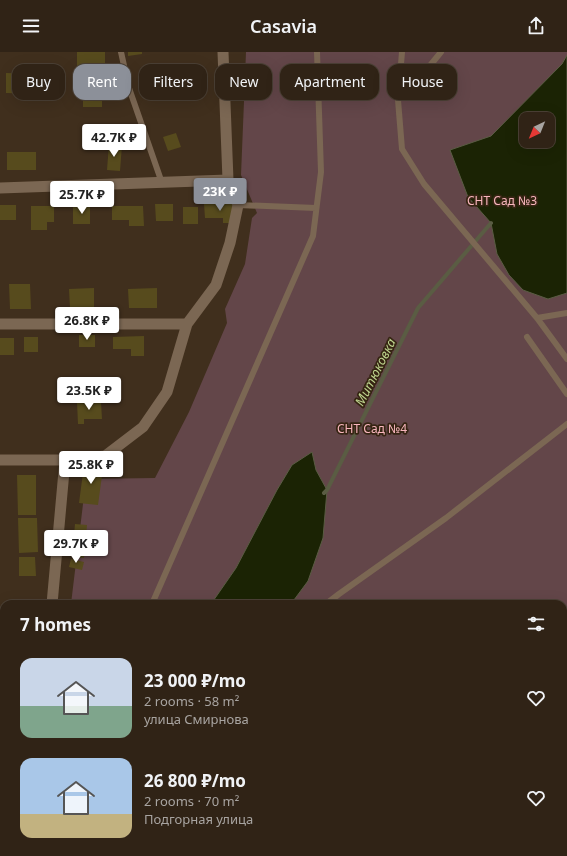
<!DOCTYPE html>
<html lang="en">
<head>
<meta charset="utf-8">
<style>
  body { margin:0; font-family:"Noto Sans",sans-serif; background:#382b1f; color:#f1f3f6; height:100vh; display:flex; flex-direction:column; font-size:15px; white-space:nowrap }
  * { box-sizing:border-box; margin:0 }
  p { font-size:13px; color:#a8a4a1 }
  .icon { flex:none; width:22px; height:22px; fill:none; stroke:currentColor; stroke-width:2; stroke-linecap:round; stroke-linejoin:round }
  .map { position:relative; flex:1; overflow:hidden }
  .side { position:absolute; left:0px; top:548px; width:567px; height:256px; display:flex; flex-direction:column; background:#302316; border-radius:12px 12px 0 0; box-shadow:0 4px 16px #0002,0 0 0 1px #4b4035 }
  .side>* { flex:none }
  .guide { position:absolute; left:12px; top:12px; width:543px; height:36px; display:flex; gap:8px }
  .needle { width:26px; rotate:223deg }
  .controls { position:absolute; left:519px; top:60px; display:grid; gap:8px }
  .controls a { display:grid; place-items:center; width:36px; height:36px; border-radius:8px; background:#302316; box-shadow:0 4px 16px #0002,0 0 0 1px #4b4035; font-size:20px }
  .price { position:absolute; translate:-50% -34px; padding:0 9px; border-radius:4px; background:#fff; color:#222; font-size:13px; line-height:26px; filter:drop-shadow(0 1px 2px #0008) }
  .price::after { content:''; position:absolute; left:50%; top:24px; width:12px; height:9px; margin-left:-6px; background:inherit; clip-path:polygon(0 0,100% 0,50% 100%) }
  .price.selected { background:#8c9099; color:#fff }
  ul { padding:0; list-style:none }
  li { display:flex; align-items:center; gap:12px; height:100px; padding:0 20px }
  li span { display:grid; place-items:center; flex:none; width:112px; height:80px; border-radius:12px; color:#555 }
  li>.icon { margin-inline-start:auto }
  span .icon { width:48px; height:48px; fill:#fffc; stroke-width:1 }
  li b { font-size:17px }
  h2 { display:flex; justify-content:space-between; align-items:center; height:48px; padding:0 20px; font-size:17px }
  .tag { padding:0 14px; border-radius:12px; background:#302316; box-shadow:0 4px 16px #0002,0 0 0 1px #4b4035; font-size:14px; line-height:36px }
  .tag.selected { background:#8c9099; color:#fff }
  header { display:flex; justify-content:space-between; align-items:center; height:52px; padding:0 20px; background:#302316; font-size:18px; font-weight:600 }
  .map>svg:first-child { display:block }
  .green { fill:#634649; fill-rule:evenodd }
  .water { fill:#1b2304; stroke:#5a5c43; fill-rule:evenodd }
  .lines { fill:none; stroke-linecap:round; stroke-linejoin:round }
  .stream { stroke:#5a5c43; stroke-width:4 }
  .building { fill:#574b1d }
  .service { stroke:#7b6753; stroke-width:6 }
  .minor { stroke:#7b6753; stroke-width:11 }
  .labels { text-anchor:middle; stroke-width:3.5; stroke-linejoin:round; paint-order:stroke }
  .park-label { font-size:12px; fill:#f8b6bd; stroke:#362513 }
  .water-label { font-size:13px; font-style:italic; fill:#bdd38d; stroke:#362513 }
</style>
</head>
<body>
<header><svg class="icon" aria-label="menu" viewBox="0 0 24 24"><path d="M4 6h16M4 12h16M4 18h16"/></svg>Casavia<svg class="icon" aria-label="share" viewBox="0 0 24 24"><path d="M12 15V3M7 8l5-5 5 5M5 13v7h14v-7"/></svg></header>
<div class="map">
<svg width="567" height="804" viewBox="0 0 567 804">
  <rect width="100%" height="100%" fill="#402f1d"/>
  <path class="green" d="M246,0H567V804H79L75,800H563V552H71L86,427L155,426L189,360L227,271L225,257L245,212L252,166L257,161L241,123ZM526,67H548V89H526Z"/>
  <path class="water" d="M567,3V241L548,247L523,238L509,223L497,202L491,171L468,145L450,98L491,84L562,12ZM526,67H548V89H526Z
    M312,400L316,418L327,438L323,486L308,529L291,552H211L236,516L277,438L292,413Z"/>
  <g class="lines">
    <path class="stream" d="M324,441L327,438L418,256L491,171
      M66,804L68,800"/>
  </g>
  <path class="building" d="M77,0H105V16H77Z
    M128,0H142V2L128,4Z
    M6,21L41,22V42L6,41Z
    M151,23L159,39L148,44L140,28Z
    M83,35L102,36V55H83Z
    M176,81L181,95L168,99L163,85Z
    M109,92L122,93L120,119L107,118Z
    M7,100H36V118H7Z
    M155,152H173V169H156Z
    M204,152H233V171H223V166H205Z
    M0,153H16V168H0Z
    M31,154H54V170H47V178H31Z
    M73,154H90V172H73Z
    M112,154H143L144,174H129V168H112Z
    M183,155H198V172H183Z
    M9,232H30L31,257H10Z
    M94,236V256H70L69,237Z
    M157,236V256H129L128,237Z
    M79,283H95V295H79Z
    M144,284V304H131V297H113V285Z
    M24,285H38V300H24Z
    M0,286H14V303H0Z
    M77,350H101L102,367H84V372H78Z
    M84,413L103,416L98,453L79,451Z
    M17,423H36V463H18Z
    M18,466H37L38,500L19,501Z
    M75,472L87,473L84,506L72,505Z
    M19,505H35L36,524H19Z
    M71,507L84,510L82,518L69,515Z"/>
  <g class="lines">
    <path class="service" d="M121,0L129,36L162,131
      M402,0L398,48L402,97L424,132L537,266L567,307
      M398,48L415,32L441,0
      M238,153L316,156
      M537,266L567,261
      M527,285L567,342
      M152,552L313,184L321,120L317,0
      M326,552L339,542L446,466L567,372
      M563,595L567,592
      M252,804L258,800"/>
    <path class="minor" d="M0,136L228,128
      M0,272H187
      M0,408H65L105,404L143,375L167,340L187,272L216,233L230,191L238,153L228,128L223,0
      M52,552L65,408
      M21,804L22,800"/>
  </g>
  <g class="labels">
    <g class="park-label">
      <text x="502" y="153">СНТ Сад №3</text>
      <text x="372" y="381">СНТ Сад №4</text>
    </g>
    <g class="water-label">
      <text transform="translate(375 320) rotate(-63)" y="5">Митюковка</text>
    </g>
  </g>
</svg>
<div class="controls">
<a><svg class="needle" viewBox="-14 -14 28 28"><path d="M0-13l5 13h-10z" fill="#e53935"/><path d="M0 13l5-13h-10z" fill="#a8a4a1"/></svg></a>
</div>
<b class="price" style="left:114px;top:106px">42.7K ₽</b>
<b class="price selected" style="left:220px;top:160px">23K ₽</b>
<b class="price" style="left:82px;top:163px">25.7K ₽</b>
<b class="price" style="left:87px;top:289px">26.8K ₽</b>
<b class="price" style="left:89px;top:359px">23.5K ₽</b>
<b class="price" style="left:91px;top:433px">25.8K ₽</b>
<b class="price" style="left:76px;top:512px">29.7K ₽</b>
<div class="guide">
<a class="tag">Buy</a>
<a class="tag selected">Rent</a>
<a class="tag">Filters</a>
<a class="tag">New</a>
<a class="tag">Apartment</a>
<a class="tag">House</a>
</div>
<section class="side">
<h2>7 homes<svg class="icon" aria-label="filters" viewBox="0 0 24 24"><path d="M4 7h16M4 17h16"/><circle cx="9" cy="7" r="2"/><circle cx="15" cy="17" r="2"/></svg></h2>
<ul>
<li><span style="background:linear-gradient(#c9d6e8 60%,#7fa58c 0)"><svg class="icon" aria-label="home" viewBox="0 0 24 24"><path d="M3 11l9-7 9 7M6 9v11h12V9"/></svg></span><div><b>23 000 ₽/mo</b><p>2 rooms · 58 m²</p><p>улица Смирнова</p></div><svg class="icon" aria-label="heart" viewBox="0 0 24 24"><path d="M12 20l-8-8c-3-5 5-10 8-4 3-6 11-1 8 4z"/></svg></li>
<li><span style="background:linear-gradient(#a9c7e8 70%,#c2b280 0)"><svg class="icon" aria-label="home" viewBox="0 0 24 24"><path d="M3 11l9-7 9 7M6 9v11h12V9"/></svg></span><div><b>26 800 ₽/mo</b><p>2 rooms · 70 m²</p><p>Подгорная улица</p></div><svg class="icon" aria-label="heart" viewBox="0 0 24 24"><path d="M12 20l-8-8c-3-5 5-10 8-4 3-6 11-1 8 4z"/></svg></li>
</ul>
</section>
</div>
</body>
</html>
